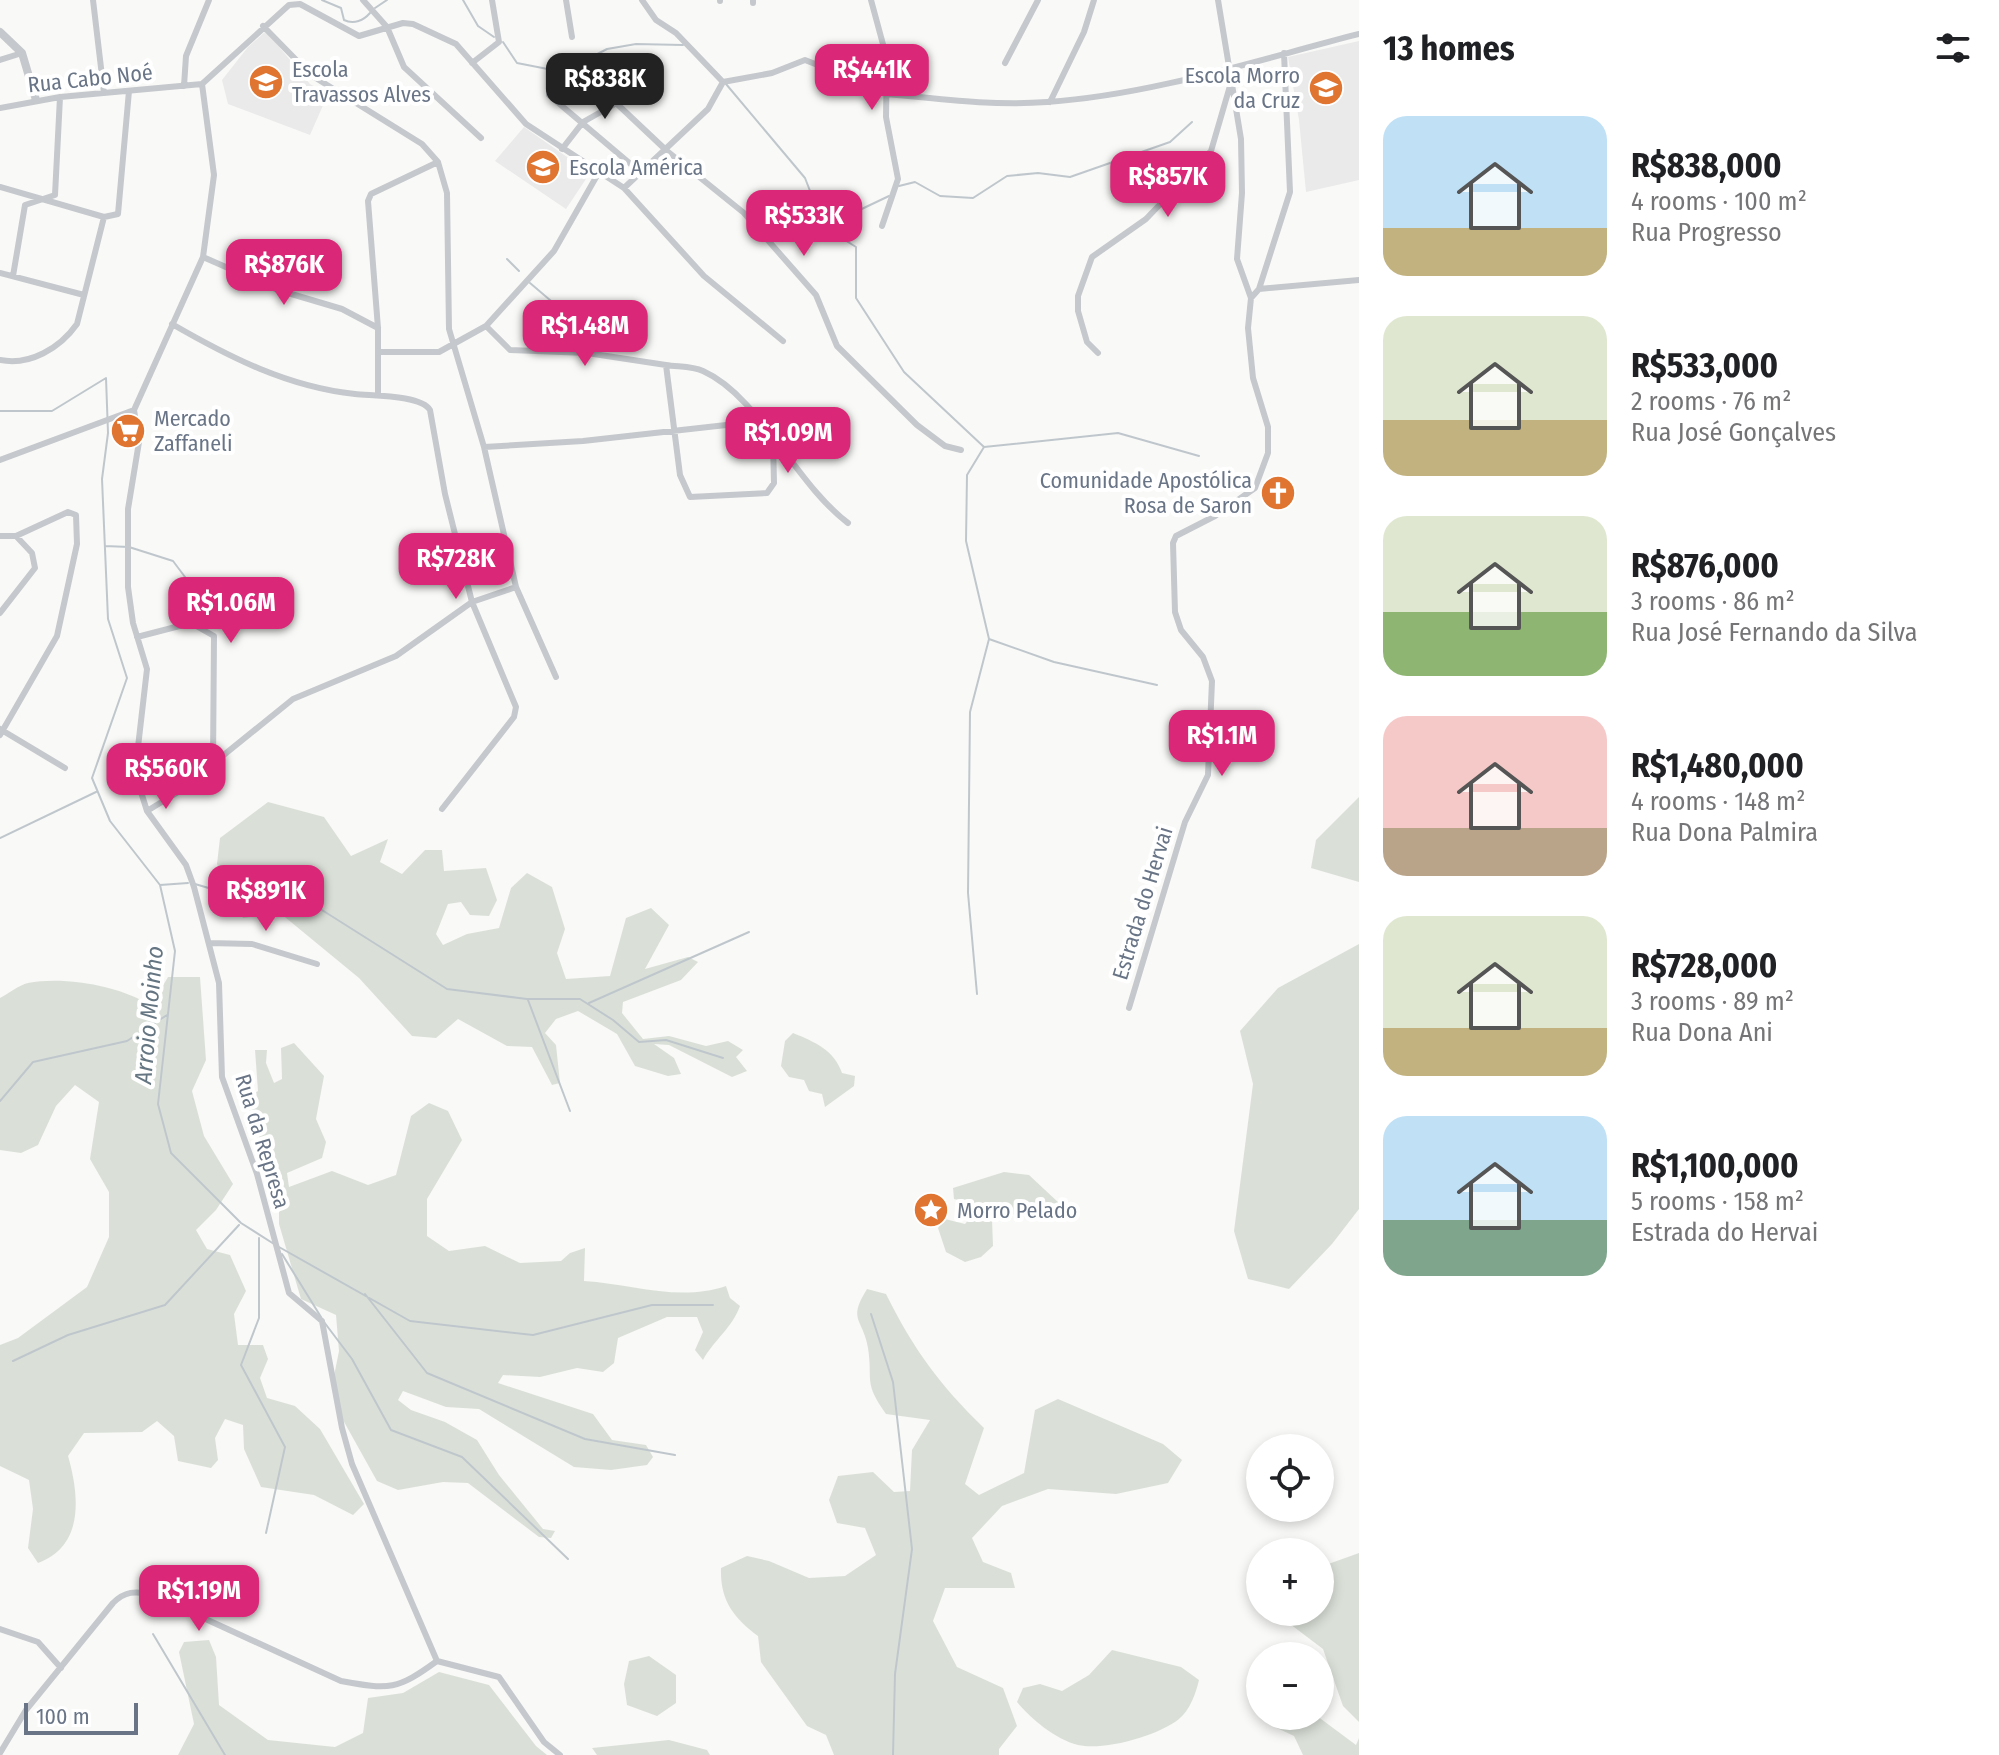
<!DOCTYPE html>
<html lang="en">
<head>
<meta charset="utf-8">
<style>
  body { margin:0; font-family:"Fira Sans Condensed",sans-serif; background:#f2f2f2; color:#202124; height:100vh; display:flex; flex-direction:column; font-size:30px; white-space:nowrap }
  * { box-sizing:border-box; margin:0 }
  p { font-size:26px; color:#757577 }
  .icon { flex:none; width:44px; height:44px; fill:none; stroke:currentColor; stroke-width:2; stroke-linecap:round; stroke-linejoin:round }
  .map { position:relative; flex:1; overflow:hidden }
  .sheet { display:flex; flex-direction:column; background:#fff; width:640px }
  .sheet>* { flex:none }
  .tools { position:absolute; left:1246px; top:1434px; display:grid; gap:16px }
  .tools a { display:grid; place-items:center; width:88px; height:88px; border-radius:50%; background:#fff; box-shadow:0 4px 12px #0003; font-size:40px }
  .scale { position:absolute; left:24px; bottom:20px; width:114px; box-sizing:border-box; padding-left:8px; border:4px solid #697587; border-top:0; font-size:22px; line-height:28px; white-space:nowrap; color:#697587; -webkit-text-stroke:6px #fff; paint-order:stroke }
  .price { position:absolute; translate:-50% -68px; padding:0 18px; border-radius:16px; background:#db2777; color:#fff; font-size:26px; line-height:52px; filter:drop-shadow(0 2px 4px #0008) }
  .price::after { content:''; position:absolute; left:50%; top:48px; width:24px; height:18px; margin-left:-12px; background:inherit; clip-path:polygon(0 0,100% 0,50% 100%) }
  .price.selected { background:#222; color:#fff }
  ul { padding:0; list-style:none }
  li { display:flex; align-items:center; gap:24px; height:200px; padding:0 24px }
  li span { display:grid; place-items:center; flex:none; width:224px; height:160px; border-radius:24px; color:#555 }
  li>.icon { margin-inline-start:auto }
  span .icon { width:96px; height:96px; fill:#fffc; stroke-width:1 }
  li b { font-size:34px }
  h2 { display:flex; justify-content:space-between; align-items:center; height:96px; padding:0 24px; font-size:34px }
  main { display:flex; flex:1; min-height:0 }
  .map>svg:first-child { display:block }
  .built { fill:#eaeaea }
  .green { fill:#dae0d8 }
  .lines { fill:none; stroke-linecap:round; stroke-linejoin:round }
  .stream { stroke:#bfc7cd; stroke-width:2 }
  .minor { stroke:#c5c8cc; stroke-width:6 }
  .tertiary { stroke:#c5c8cc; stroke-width:8 }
  .labels { text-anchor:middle; stroke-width:8; stroke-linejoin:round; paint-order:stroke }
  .poi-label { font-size:22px; fill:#697587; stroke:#fff; text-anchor:start }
  .street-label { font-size:22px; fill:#697587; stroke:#fff }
  .water-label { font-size:24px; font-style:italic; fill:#657682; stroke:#fff }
</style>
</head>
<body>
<main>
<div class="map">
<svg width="1359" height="1755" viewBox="0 0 1359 1755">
  <rect width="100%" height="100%" fill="#f9f9f7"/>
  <path class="built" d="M266,31L310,84L328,94L310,135L228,104L222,80L248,47Z
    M1359,41V180L1306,192L1299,120L1288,57Z
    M524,127L590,173L566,209L495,161Z"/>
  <path class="green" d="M1359,797V882L1311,868L1316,840Z
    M268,802L324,817L351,856L388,839L380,862L402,874L425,850H442L444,871L486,868L497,900L489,916L470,915L461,902L448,904L436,934L443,945L467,934L499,928L511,888L527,873L552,887L565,929L557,953L566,979L610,976L626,918L651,908L669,925L645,969L688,957L698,962L681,980L623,1002L622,1013L643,1039L669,1036L706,1046L728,1041L743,1050L736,1057L747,1071L732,1077L669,1045L654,1044L674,1058L681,1074L668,1076L635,1066L617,1034L578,1011L556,1019L545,1033L556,1045L560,1083L552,1085L532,1047L507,1046L458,1019L436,1038L412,1036L359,978L280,913L243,918L217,864L220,838Z
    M1359,944V1209L1332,1244L1289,1289L1248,1279L1234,1231L1253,1084L1240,1031L1278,988Z
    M168,977H200L206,1060L192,1091L204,1136L233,1184L216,1210L196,1230L207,1249L230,1255L246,1291L234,1314L238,1345H263L268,1359L260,1378L267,1398L295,1406L320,1429L364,1504L353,1515L314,1495L261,1487L244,1449L243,1425L225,1419L215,1438L218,1460L211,1468L178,1461L174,1436L157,1421L142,1432L84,1433L68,1456C79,1494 85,1546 38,1563L28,1548L33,1509L29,1480L0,1466V1345L18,1338L87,1287L109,1237V1192L90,1159L99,1102L75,1085L56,1106L38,1145L21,1153L0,1150V998C8,994 19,985 28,983C64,976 122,986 151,1006Z
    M793,1033C815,1042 834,1050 842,1073L855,1076L854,1086L825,1107L822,1094L809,1091L804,1080L789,1077L781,1066L785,1041Z
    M294,1043L324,1076L316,1119L326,1142L322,1158L287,1173L289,1187L332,1171L368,1185L396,1175L411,1116L429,1103L448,1111L462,1140L427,1199V1236L449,1251L485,1246L520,1263L561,1261L570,1253L585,1248L584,1281C632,1284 679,1302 726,1286L730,1298L740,1306C732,1328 714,1340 703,1360L695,1350L703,1332L697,1317H667L618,1338L614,1363L603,1372L577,1368L540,1377L503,1375L498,1383L593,1414L612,1440L646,1445L653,1457L647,1465L611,1470L574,1467L479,1409L446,1407L403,1391L398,1400L411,1410L445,1422L477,1440L499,1475L543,1529L555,1531L551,1538L539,1537L468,1483L443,1482L398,1490L377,1481L343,1420L333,1381L339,1351L336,1315L301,1299L279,1224V1186L250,1115L248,1097L258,1091L255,1050H267L266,1063L274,1083L282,1079L281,1048Z
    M1004,1172L1029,1175L1059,1203L1017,1207L1011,1219H992L993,1246L981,1257L965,1262L946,1252L938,1228L945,1219L965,1224L970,1218L962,1201L954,1199L953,1188Z
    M867,1289L886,1294C914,1350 939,1384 984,1428L965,1484L979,1495L1024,1473L1035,1410L1058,1399L1163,1444L1182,1460L1168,1483L1116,1494L1048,1489L1002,1506L972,1538L983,1562L1011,1573L1015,1588H945L933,1621L957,1667L1003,1688L1017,1726L999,1749V1755H834L826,1735L807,1726L761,1662L758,1636C733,1617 720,1600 721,1568L747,1556L769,1561L809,1578L845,1576L876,1555L865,1528L837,1523L829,1500L838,1476L873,1472L894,1492L910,1491L912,1450L930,1420L886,1414C863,1382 873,1381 868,1348C863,1318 847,1321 867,1289Z
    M1359,1553V1722L1343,1706L1323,1649L1290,1624L1288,1612H1320V1567Z
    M209,1640L216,1657L219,1705L268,1740L335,1747L363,1733L368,1698L403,1693L439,1672L489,1685L536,1746L547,1755H178L194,1724L179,1652L184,1642Z
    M1112,1650L1181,1667L1199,1680C1196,1693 1190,1710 1179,1719C1158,1736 1104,1751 1078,1745C1055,1739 1031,1719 1017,1702L1023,1688L1040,1684L1062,1691L1089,1675Z
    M649,1656L676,1675V1703L657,1716L627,1705L624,1684L629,1661Z
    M1271,1716H1317L1356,1745L1359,1738V1755H1303L1294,1736L1277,1728Z
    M669,1740L707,1750L710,1755H597L592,1748Z"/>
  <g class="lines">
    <path class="stream" d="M322,0L341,8L344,20C354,25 364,20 370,13
      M463,0L478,26L494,37
      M375,8L387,0
      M503,42L517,63L563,72L607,49L636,44L683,45
      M726,84L805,178L824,227L856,247V298L904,372L984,447L967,475L966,541L989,639L970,712L968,893L977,994
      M899,186L915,182L940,196L973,198L1007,176L1038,173L1070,177L1170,142L1192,122
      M826,226L889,196
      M507,259L519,271
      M530,283L564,312L608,320L627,329
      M0,411H52L106,378L108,433L102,479L108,619L127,678L92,778L110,821L160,885L175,951L158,1104L171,1153L241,1223L274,1244
      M984,447L1118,433L1199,456
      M105,546L129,547L173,561L203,601L257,624
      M989,639L1054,662L1157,685
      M0,838L96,792
      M195,884L212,889L276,881L447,989L527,999H580L613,1020L639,1042L666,1040L723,1058
      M160,885L188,883
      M528,1000L570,1111
      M589,1003L749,932
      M0,1101L33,1062L127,1041L167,1015
      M259,1238V1318L241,1365L285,1447L266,1533
      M279,1247L410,1321L533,1335L652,1305H713
      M282,1254L321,1317
      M365,1294L427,1373L585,1439L675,1455
      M871,1314L893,1382L912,1549L895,1674L893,1755
      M324,1322L352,1359L391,1430L462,1457L568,1559
      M13,1361L68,1335L165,1305L239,1225
      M153,1634L225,1755"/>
    <path class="minor" d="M93,0L104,93
      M363,0L387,27L404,67L481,138
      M566,0L572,37
      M642,0L656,20L676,33L723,82
      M720,0V1
      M753,0V3
      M871,0L887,59L886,117L898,179L882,226
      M263,26L311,75L422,144L438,162L447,193L449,329L484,447L516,587L556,677
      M0,60L22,53
      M472,63L499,42L492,0
      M1005,63L1038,0
      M723,82L772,73L805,60L843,75H888
      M202,84L214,175L203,257L134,410L139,442L128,509V587L133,623L147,669L135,773L147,811L186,865L194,887L219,983L222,1077L257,1174L289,1293L322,1321L342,1428L352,1464L437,1661
      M184,86L186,56L209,0
      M887,94C940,99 994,106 1047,102C1152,95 1257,60 1359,34
      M549,95L640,172
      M615,102L667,151L744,213L816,295L837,346L917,425L945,446L961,450
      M1050,102L1084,32L1094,0
      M0,108L60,97L202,84L289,5L300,4L359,36L403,23L413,24L456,44L526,124L624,188L704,276L783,341
      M562,149L583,122L647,86
      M0,187L104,217
      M624,188L708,109L723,82
      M203,257L278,290L342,309L378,328
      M0,273L84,295
      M13,276L25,205L55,195L60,97
      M1259,289L1290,192L1284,53
      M1251,298L1259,289L1359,280
      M172,324C229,357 288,387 355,394C373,396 421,395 430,410L445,494L472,602L516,707L514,717L442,809
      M486,326L510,350L587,353L666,365L680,475L690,497L767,493L774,483L773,441
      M379,352H439L486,326L554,251L599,172
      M1098,353L1087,342L1078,311V296L1092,257L1146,219L1211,151L1232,79
      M0,360C30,366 60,348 77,324L104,217L118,214L129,91
      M666,365C678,367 692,366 703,371C759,396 795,483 848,523
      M378,395V328L368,201L371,194L438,162
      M484,447L583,441L762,421
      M0,460L134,410
      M0,536H16L68,512L76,515L77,544L57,636L0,735
      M0,613L35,568L32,553L16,536
      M137,637L191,623L214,636L213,764
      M0,729L65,768
      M147,811L178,792L293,699L396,656L472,602L516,587
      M209,943L252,944L317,964
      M1129,1008L1185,822L1208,775L1212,681L1203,657L1181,630L1175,612L1173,543L1176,536L1215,516L1255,488L1268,453V427L1253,378L1248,328L1251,298L1237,259L1242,193L1241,139L1218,0
      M0,1629L38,1642L61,1668
      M437,1661L499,1677L544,1742L560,1755
      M0,1753L26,1710L113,1603C125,1591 135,1591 151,1594L341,1681C390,1690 397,1690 437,1661"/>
    <path class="tertiary" d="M0,32L22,53L36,100"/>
  </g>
  <defs>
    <g id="school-disc" transform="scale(1.8)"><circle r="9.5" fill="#df7531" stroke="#fff"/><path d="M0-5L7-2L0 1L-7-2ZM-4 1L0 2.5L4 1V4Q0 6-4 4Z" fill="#fff"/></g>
    <g id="supermarket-disc" transform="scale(1.8)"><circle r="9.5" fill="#df7531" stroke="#fff"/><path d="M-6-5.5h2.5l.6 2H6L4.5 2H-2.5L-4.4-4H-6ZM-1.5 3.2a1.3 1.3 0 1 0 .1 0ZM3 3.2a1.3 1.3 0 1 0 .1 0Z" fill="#fff"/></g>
    <g id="church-disc" transform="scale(1.8)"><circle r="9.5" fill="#df7531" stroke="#fff"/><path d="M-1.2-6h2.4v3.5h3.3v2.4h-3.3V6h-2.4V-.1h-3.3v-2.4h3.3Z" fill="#fff"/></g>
    <g id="sight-disc" transform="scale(1.8)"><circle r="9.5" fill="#df7531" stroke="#fff"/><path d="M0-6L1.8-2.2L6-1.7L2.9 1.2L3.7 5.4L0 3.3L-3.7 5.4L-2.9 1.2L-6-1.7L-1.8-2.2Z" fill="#fff"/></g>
  </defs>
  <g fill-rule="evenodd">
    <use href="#school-disc" x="266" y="82"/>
    <use href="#school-disc" x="1326" y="88"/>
    <use href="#school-disc" x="543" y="167"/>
    <use href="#supermarket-disc" x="128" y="431"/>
    <use href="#church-disc" x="1278" y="493"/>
    <use href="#sight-disc" x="931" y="1210"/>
  </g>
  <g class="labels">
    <g class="poi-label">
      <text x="292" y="77">Escola<tspan x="292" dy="25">Travassos Alves</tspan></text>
      <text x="1300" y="83" text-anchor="end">Escola Morro<tspan x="1300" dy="25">da Cruz</tspan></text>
      <text x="569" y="175">Escola América</text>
      <text x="154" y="426">Mercado<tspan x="154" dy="25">Zaffaneli</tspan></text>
      <text x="1252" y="488" text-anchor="end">Comunidade Apostólica<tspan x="1252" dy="25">Rosa de Saron</tspan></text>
      <text x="957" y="1218">Morro Pelado</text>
    </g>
    <g class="street-label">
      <text transform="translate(90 78) rotate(-6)" y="8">Rua Cabo Noé</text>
      <text transform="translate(1142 903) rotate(-73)" y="8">Estrada do Hervai</text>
      <text transform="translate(263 1141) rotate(73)" y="8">Rua da Represa</text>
    </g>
    <g class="water-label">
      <text transform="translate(149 1015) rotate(-85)" y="8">Arroio Moinho</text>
    </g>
  </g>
</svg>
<div class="tools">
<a><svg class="icon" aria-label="locate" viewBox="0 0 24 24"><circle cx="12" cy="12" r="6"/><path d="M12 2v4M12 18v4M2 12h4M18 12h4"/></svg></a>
<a>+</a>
<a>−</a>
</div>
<div class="scale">100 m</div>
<b class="price" style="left:872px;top:112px">R$441K</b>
<b class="price selected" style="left:605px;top:121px">R$838K</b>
<b class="price" style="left:1168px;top:219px">R$857K</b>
<b class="price" style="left:804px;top:258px">R$533K</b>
<b class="price" style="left:284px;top:307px">R$876K</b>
<b class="price" style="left:585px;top:368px">R$1.48M</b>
<b class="price" style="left:788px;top:475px">R$1.09M</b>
<b class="price" style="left:456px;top:601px">R$728K</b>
<b class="price" style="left:231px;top:645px">R$1.06M</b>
<b class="price" style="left:1222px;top:778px">R$1.1M</b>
<b class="price" style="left:166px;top:811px">R$560K</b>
<b class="price" style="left:266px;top:933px">R$891K</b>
<b class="price" style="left:199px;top:1633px">R$1.19M</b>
</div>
<section class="sheet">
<h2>13 homes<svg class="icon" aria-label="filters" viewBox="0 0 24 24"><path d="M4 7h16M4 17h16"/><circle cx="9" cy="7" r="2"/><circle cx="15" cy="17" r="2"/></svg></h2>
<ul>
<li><span style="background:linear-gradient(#bfe0f5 70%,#c2b280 0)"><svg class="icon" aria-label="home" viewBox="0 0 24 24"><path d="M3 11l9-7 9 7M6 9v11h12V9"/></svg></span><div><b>R$838,000</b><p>4 rooms · 100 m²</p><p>Rua Progresso</p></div></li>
<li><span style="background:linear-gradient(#dfe7d0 65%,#c2b280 0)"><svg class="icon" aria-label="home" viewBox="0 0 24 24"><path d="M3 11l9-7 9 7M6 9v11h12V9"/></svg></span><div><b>R$533,000</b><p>2 rooms · 76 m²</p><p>Rua José Gonçalves</p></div></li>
<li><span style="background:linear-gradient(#dfe7d0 60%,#8fb573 0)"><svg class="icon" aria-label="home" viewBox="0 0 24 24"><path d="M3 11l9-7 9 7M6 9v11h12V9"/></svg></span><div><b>R$876,000</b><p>3 rooms · 86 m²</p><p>Rua José Fernando da Silva</p></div></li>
<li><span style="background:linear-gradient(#f6c9c9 70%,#b9a48a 0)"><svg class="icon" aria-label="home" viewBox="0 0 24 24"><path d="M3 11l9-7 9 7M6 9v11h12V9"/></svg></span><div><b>R$1,480,000</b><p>4 rooms · 148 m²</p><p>Rua Dona Palmira</p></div></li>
<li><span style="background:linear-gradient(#dfe7d0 70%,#c2b280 0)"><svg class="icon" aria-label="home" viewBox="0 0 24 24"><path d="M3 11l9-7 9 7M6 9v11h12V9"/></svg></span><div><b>R$728,000</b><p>3 rooms · 89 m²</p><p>Rua Dona Ani</p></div></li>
<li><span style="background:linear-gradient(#bfe0f5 65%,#7fa58c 0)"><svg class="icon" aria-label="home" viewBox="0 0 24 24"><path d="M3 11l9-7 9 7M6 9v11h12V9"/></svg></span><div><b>R$1,100,000</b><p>5 rooms · 158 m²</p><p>Estrada do Hervai</p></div></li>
</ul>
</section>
</main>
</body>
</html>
